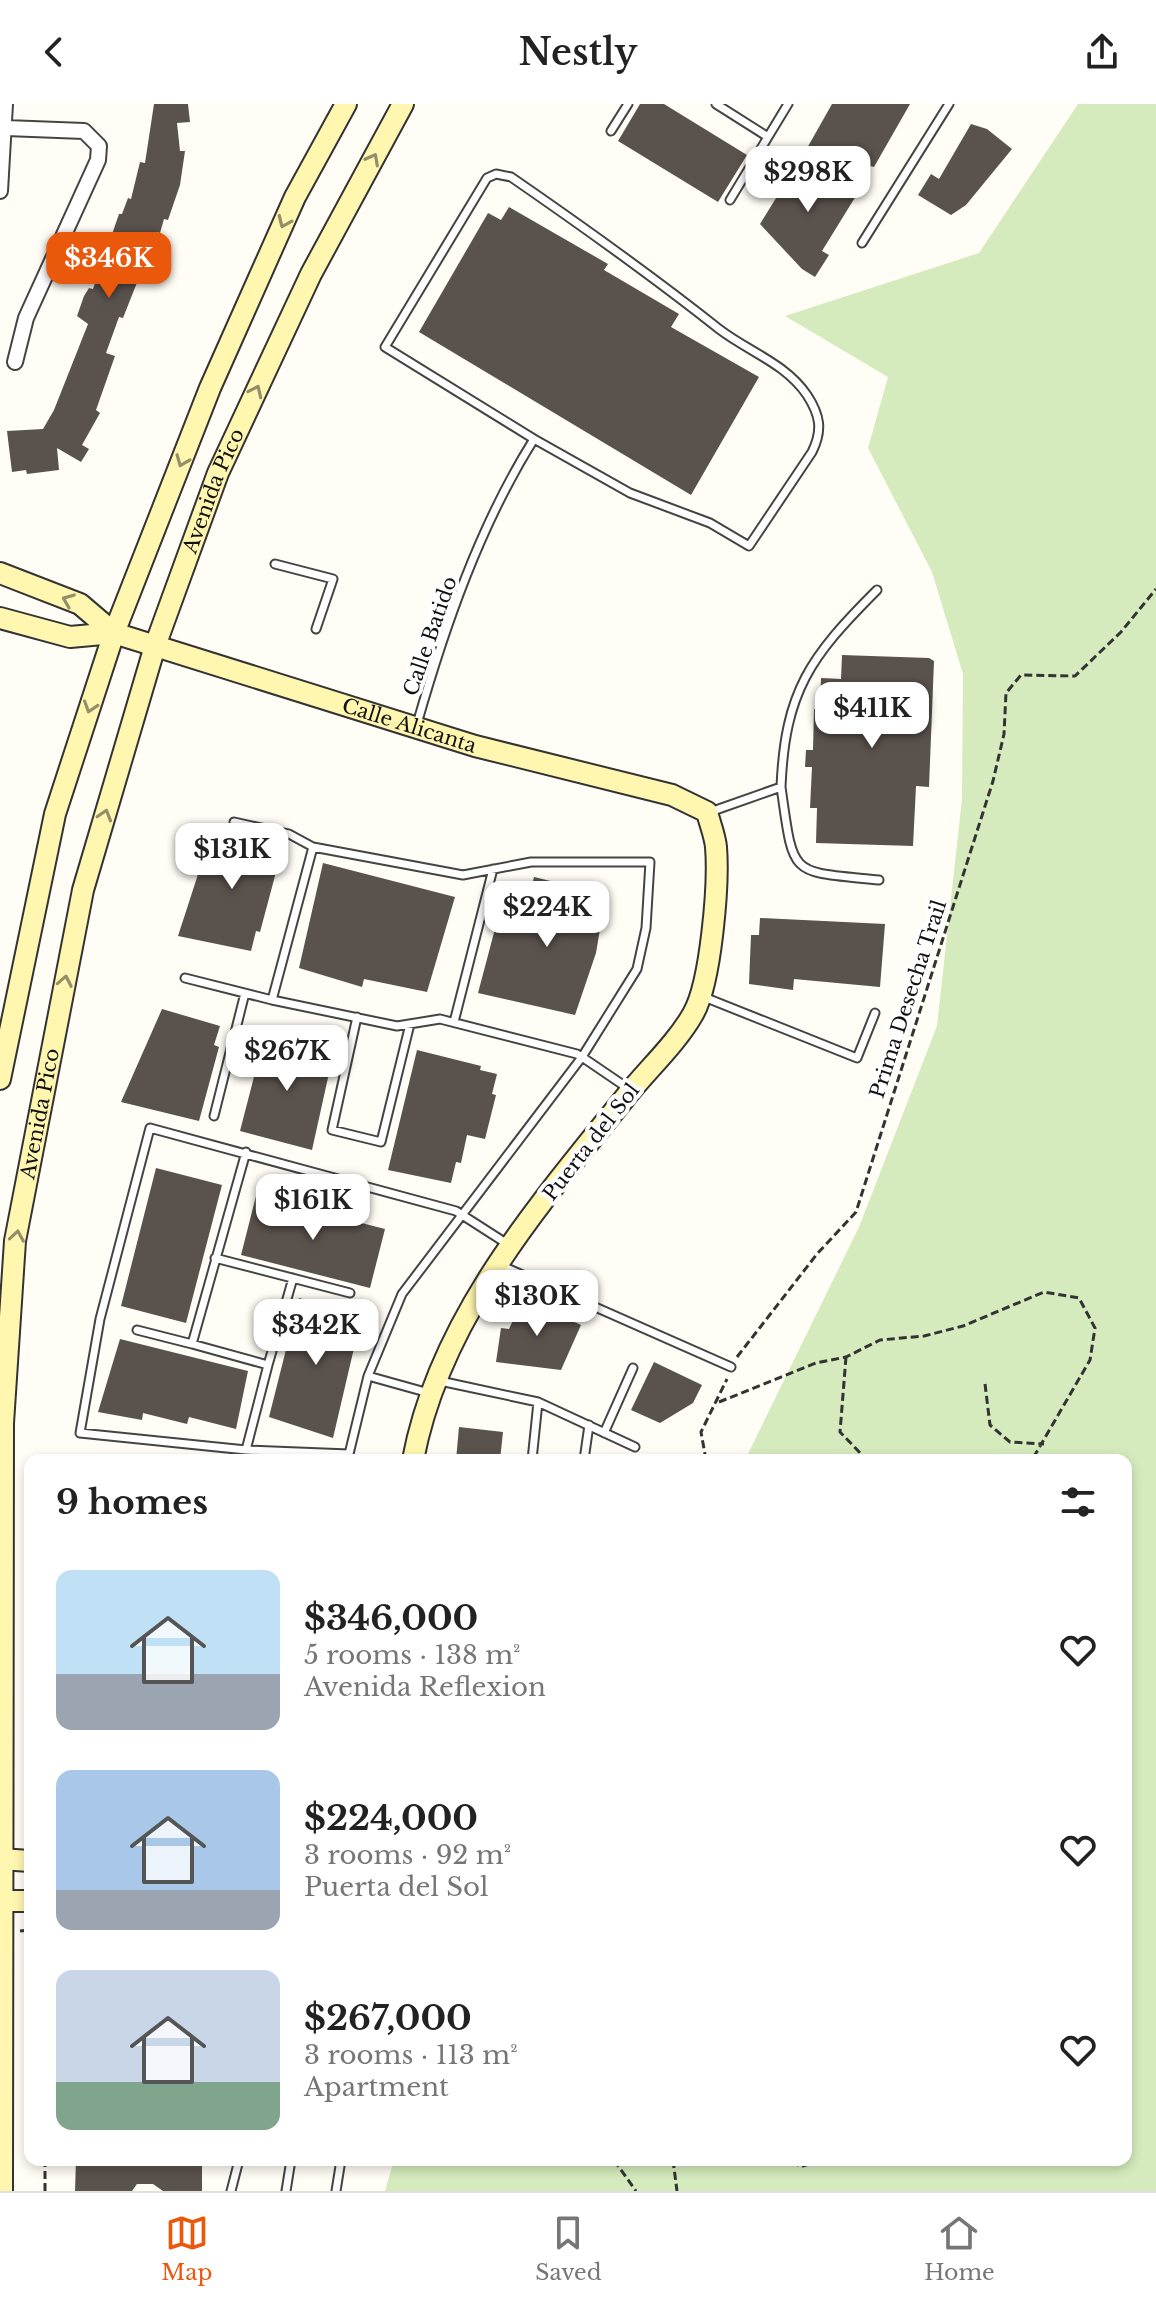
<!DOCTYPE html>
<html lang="en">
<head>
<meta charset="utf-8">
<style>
  body { margin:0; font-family:"Libre Baskerville",serif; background:#f2f2f2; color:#222; height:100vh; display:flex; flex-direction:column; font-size:30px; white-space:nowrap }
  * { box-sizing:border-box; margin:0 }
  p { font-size:26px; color:#767676 }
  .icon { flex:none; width:44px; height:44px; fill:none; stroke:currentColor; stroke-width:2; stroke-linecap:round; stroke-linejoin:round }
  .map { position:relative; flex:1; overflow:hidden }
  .drawer { position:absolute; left:24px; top:1350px; width:1108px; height:712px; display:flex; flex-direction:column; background:#fff; border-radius:16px; box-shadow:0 4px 12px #0003 }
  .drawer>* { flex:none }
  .price { position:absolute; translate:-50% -68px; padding:0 18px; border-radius:16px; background:#fff; color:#222; font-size:26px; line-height:52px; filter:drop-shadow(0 2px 4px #0008) }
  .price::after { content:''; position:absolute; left:50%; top:48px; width:24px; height:18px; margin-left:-12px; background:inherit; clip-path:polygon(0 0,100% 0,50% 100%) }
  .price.active { background:#ea580c; color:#fff }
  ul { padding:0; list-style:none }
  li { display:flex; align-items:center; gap:24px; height:200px; padding:0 32px }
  li span { display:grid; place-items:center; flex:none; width:224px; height:160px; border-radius:16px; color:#555 }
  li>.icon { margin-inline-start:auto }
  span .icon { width:96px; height:96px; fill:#fffc; stroke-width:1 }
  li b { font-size:34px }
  h2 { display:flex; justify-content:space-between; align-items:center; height:96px; padding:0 32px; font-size:34px }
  header { display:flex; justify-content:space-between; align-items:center; height:104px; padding:0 32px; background:#fff; font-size:36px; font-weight:600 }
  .tab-bar { display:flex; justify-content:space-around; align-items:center; height:112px; border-top:2px solid #e0e0e0; background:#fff; font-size:22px; color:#767676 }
  .tab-bar a { display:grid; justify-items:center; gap:4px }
  .tab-bar .active { color:#ea580c }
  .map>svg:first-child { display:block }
  .green { fill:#d5ebbd }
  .building { fill:#5a524d }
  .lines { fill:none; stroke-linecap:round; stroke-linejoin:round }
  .lane-casing { stroke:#444; stroke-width:11 }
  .street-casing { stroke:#444; stroke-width:18 }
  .secondary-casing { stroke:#333; stroke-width:24 }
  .path { stroke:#333; stroke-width:3; stroke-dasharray:8 4; stroke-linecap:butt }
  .lane { stroke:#fff; stroke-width:7 }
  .street { stroke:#fff; stroke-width:14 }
  .secondary { stroke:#fff6b0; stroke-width:20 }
  .oneway { stroke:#948f68 }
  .labels { text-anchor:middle; stroke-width:8; stroke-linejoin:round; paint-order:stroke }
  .street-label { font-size:20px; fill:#111; stroke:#fff }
</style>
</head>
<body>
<header><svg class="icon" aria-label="back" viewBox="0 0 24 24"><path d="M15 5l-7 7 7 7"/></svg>Nestly<svg class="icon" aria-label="share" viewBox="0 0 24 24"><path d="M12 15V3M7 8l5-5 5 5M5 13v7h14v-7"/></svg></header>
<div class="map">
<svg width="1156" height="2087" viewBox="0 0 1156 2087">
  <rect width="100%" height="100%" fill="#fffdf5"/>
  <path class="green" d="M1078,0H1156V2087H385L394,2056H1126V1356H745L859,1123L937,922L962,695L963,570L932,468L868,344L888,273L785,212L979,149Z"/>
  <path class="building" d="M154,0H188L190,18L177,19L180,47H185L180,81L168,116L164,115L160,129L157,128L123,214L119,213L106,249L115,252L96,306L100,309L82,341L89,345L81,358L57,344L59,366L27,370L26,366L12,368L7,327L43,325L54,306L88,220L77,212L84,192L89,184L93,185L119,110H122L128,94L131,95L140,58L145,59Z
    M640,0H664L747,51L718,98L618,37Z
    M832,0H910L874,63L806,46Z
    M971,20L987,25L1012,45L966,101L951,111L918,91L931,70L939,75Z
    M802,52L859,87L822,147L829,151L815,173L802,165L760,120Z
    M509,103L608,160L604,166L679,210L671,223L759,273L691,391L419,228L488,109L501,116Z
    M842,551L929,554L934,557L929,683L916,682L913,742L816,739L817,704H810L812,663H805L806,646H813L814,605L820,606L821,574L841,575Z
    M213,724L283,742L260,828L256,827L251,847L178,832Z
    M323,759L455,793L427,888L364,875L362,883L299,864Z
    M534,773L588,786L587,790L605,795L596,849L575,911L478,889L496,821L520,829Z
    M760,814L885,820L880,883L794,875L793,886L749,880L751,831H759Z
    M162,905L220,922L214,941L219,943L199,1017L121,998Z
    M265,930L333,951L312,1046L240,1027Z
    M417,946L481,962L480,966L497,970L492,990L496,991L485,1035L467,1031L461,1059L456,1058L451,1079L388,1066Z
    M156,1064L222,1081L186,1219L121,1202Z
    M256,1092L385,1125L370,1184L241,1151Z
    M299,1194L362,1210L333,1334L269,1313Z
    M523,1195L581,1221L561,1266L496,1258L501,1224L509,1225Z
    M120,1235L248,1267L236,1325L189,1313L187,1320L143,1309L142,1316L98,1308Z
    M654,1258L702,1281L693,1299L660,1319L631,1306Z
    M459,1323L503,1328L500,1356H456Z
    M76,2056H202V2087H163L153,2080H137L132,2087H75Z"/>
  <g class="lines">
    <g class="lane-casing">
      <path id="lane" d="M716,0L768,33L788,0
        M611,27L628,0
        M730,96L768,33
        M862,139L949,0
        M275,460L333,475L316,525
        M417,620C445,522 480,421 534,335L385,243L487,74L496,70L511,73C582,122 651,171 719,225C749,248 785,259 807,291C820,311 823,326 812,348L749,442L710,419L630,389L534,335
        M781,683C794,775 789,767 879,776
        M710,708L781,683C785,587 810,553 877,486
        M234,718L289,730L313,743
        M185,874L272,896
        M704,893L857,954L875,909
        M357,913L332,1026L381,1038L410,920
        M454,918L493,765
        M214,1012L245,889
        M246,1048L192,1240L268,1261L246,1346
        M215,1154L350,1189
        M500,1161L731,1263
        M137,1226L192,1240
        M268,1261L293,1174
        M368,1272L402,1190L582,953L637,865L646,824L650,758H531L463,771L313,743L272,896L397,922L440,915L577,950L582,953L629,985
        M440,1277L538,1298L635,1343
        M429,1289L368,1272L349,1350L246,1346L80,1329L100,1215L150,1024L456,1107L509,1141
        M604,1329L633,1264
        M532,1356L538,1298
        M584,1356L589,1321
        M231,2087L239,2056
        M286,2087L291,2056
        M336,2087L341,2056"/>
    </g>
    <g class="street-casing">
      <path id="street" d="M6,24L84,27L99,42L98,56L26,214L15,258
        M0,87L5,0"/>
    </g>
    <g class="secondary-casing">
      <g id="secondary">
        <path id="s1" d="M0,469L80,500L114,529L475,642L672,691L707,708C710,720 715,732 716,743C719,780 711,879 693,910C676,940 646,967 624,995C537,1103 439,1216 413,1356"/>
        <path d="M0,514L70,533L114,529"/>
        <path d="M0,975L55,710L114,529L210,284L295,93L346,0"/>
        <path d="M0,1755L30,1757"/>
        <path d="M0,1797H30"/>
        <path id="s2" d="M2,2087L3,1319L15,1137L83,786L155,542L218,369L311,170L403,0"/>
      </g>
    </g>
    <path class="path" d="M737,1253L817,1150L856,1108L993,677L1004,630L1006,589L1021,571L1075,572L1121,528L1156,485
      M846,1253L840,1328L867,1356
      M985,1280L990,1321L1010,1338L1044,1340
      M719,1298L816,1259L846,1253L880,1236L924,1232L963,1222L1044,1188L1079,1194L1095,1224L1090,1256L1032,1356
      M706,1356L701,1328L727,1275
      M20,1827L30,1826
      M614,2056L636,2087
      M673,2056L677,2087
      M793,2056L800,2063L822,2056
      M45,2087V2056"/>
    <use href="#lane" class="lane"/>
    <use href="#street" class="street"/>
    <use href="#secondary" class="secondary"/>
  </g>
  <defs><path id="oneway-chevron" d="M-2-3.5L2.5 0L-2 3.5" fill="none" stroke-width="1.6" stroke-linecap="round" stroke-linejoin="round" transform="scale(2)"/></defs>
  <g class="oneway">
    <use href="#oneway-chevron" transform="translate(373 55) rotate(-62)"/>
    <use href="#oneway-chevron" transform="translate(284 118) rotate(114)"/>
    <use href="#oneway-chevron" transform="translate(256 287) rotate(-65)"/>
    <use href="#oneway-chevron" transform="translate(182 357) rotate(112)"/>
    <use href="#oneway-chevron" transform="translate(68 496) rotate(-158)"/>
    <use href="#oneway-chevron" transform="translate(90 603) rotate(108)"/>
    <use href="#oneway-chevron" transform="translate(105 711) rotate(-73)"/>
    <use href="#oneway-chevron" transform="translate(65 877) rotate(-79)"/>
    <use href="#oneway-chevron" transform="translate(17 1132) rotate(-81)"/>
  </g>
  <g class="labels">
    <g class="street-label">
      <text dy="7" stroke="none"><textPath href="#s2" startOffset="1728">Avenida Pico</textPath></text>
      <text transform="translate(430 532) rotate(-71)" y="7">Calle Batido</text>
      <text dy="7" stroke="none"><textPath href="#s1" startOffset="440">Calle Alicanta</textPath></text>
      <text transform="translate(908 895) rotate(-72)" y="7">Prima Desecha Trail</text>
      <text dy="7" stroke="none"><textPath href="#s2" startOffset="1080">Avenida Pico</textPath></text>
      <text transform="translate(591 1038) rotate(-52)" y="7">Puerta del Sol</text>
    </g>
  </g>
</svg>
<b class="price" style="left:808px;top:110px">$298K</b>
<b class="price active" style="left:109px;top:196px">$346K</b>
<b class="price" style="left:872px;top:646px">$411K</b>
<b class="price" style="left:232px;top:787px">$131K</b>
<b class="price" style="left:547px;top:845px">$224K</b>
<b class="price" style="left:287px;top:989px">$267K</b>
<b class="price" style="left:313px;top:1138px">$161K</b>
<b class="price" style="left:537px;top:1234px">$130K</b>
<b class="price" style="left:316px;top:1263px">$342K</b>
<section class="drawer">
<h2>9 homes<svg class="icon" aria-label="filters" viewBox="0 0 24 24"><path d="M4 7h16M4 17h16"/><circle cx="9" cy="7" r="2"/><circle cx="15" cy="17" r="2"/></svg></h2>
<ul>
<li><span style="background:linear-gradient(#bfe0f5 65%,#9aa5b1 0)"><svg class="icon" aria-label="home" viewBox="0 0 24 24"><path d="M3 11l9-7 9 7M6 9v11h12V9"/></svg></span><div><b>$346,000</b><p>5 rooms · 138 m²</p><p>Avenida Reflexion</p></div><svg class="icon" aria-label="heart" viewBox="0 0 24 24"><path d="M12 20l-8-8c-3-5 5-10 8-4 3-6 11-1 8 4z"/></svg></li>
<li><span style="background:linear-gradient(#a9c7e8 75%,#9aa5b1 0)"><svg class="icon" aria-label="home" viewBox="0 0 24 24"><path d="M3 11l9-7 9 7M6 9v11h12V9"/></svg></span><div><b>$224,000</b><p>3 rooms · 92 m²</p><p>Puerta del Sol</p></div><svg class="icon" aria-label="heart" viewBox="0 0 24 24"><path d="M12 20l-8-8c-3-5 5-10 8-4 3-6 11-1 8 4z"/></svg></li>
<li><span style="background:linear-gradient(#c9d6e8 70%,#7fa58c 0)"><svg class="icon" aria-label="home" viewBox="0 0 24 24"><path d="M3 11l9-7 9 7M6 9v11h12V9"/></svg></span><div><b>$267,000</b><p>3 rooms · 113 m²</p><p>Apartment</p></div><svg class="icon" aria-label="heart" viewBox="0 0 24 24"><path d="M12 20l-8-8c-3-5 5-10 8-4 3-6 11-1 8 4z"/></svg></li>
</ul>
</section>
</div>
<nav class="tab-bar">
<a class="active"><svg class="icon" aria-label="map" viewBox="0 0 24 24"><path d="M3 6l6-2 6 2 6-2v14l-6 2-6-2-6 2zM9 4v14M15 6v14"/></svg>Map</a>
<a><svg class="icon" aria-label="saved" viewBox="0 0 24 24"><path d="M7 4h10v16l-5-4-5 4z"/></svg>Saved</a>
<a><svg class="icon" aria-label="home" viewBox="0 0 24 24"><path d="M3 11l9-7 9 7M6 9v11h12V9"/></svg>Home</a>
</nav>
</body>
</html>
